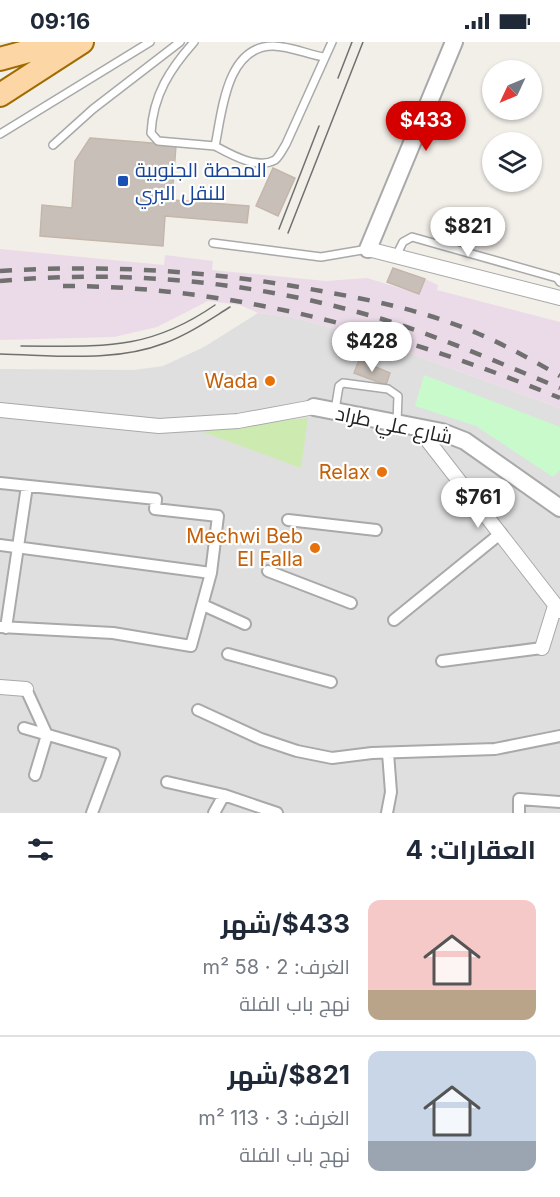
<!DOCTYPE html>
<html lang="ar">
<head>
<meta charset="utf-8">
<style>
  body { margin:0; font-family:Inter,Cairo,sans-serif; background:#f6f6f7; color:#1f2937; direction:rtl; height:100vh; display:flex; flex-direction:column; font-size:22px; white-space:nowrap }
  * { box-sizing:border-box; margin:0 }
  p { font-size:20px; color:#747a83 }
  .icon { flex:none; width:33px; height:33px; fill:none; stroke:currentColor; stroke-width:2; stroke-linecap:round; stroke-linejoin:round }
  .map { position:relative; height:771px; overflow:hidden; direction:ltr }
  .drawer { display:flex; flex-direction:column; background:#fff; flex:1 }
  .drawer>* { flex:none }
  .needle { width:39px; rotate:226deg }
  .buttons { position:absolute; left:482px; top:18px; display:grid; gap:12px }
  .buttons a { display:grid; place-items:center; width:60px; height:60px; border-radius:50%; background:#fff; box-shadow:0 2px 4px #0004; font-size:30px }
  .price { position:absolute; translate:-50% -51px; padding:0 14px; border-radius:21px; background:#fff; color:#222; font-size:20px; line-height:39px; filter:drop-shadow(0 2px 3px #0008) }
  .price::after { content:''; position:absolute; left:50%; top:36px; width:18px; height:14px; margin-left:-9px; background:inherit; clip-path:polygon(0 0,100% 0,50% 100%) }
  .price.selected { background:#d40000; color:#fff }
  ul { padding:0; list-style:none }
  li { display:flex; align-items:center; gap:18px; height:150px; padding:0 24px }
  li+li { border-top:2px solid #e0e1e3 }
  li span { display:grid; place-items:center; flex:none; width:168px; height:120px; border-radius:12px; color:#555 }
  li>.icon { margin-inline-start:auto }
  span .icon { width:72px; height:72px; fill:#fffc; stroke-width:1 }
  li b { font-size:26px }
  h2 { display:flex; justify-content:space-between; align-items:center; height:72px; padding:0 24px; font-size:26px }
  .status { display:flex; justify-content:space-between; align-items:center; height:42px; padding:0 30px; background:#fff; direction:ltr }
  .status svg { height:16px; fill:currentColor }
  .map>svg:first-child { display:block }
  .residential { fill:#e0dfdf }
  .industrial { fill:#ebdbe8 }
  .grass { fill:#cdebb0 }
  .park { fill:#c8facc }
  .building { fill:#c7bfb8; stroke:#c4b6ab; stroke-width:1.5 }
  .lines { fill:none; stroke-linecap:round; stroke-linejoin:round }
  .service-casing { stroke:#a9a9a9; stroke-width:10 }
  .pedestrian-casing { stroke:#a9a9a9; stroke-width:14 }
  .minor-casing { stroke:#a9a9a9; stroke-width:16 }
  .tertiary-casing { stroke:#a9a9a9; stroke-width:20 }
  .primary-casing { stroke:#a06b00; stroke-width:26 }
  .service { stroke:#fff; stroke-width:7 }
  .pedestrian { stroke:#fff; stroke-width:10 }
  .minor { stroke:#fff; stroke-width:14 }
  .tertiary { stroke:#fff; stroke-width:16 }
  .primary { stroke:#fcd6a4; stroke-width:22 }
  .tram { stroke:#707070; stroke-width:1.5 }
  .rail { stroke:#707070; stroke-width:4.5; stroke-dasharray:12 12; stroke-linecap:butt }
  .transit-dot { fill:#1a4fb4; stroke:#fff; stroke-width:2 }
  .food-dot { fill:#e8710a; stroke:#fff; stroke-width:2 }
  .labels { text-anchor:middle; stroke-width:4.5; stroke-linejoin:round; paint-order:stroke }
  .transit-label { font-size:20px; fill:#164399; stroke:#fff; text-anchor:start }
  .food-label { font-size:20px; fill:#c56008; stroke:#fff; text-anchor:end }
  .street-label { font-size:20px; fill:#222; stroke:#fff }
</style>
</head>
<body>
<div class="status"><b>09:16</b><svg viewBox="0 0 49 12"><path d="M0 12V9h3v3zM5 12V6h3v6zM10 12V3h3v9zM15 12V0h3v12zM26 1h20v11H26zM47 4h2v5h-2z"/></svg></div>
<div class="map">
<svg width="560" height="771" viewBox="0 0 560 771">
  <rect width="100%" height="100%" fill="#f2efe9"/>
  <path class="residential" d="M258,271L292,275L368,296L560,366V771H0V327L134,328L163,324L204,305Z"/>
  <path class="industrial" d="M0,207L164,223L165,213L213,219L212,228L326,239L367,236L419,252L425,237L438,243L437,248L560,280V366L368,296L292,275L258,271L240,263L208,259L157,285L114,295L0,298Z"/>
  <path class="grass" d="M308,376L301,426L192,386Z"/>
  <path class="park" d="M424,333L560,385V428L553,435L476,384L415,364Z"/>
  <path class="building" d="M90,96L176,103L172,158L249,164L247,181L165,174L163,204L40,194L42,163L72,166L75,119Z
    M273,126L295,136L278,174L256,164Z
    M393,226L425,237L419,252L387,240Z
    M359,318L390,331L386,343L354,331Z"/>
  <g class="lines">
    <g class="service-casing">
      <path id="service" d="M194,0C170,27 153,53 151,91L158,99L215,104
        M323,15C307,12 289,4 273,4C226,4 222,71 215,104C230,112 257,128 275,118C279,115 283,107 286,102L332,0
        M0,92L150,0
        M53,103L93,67L180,0
        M213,201L321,215L368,207
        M396,214L403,200L412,195L557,236L560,240
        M335,368L339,344L343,341L388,347L398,354L397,381"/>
    </g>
    <g class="pedestrian-casing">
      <path id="pedestrian" d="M0,441L156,457L155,467L218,474L211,531L191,604L113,591L0,585
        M288,478L376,488
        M0,503L211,531
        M268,529L351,561
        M203,563L245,582
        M394,578L501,491
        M6,586L27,444
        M228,612L331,640
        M442,619L542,606
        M26,647L47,693L35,733
        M198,668L261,697L297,709L332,716L372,711L495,707L560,694
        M24,686L114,712L92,771
        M167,740L224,753L277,771
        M214,771L224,753
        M387,771L391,750L388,711
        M519,771V757L560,760"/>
    </g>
    <g class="minor-casing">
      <path id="minor" d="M368,207L560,256
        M0,368L159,384L238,379L314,365
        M418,386L560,569
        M542,606L555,564
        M0,645L26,647"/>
    </g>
    <g class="tertiary-casing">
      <path id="tertiary" d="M368,207L454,0
        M314,365L442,390L465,399L560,466"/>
    </g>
    <g class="primary-casing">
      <path id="primary" d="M0,17L62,0
        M0,53L82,0"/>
    </g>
    <use href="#service" class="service"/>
    <use href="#pedestrian" class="pedestrian"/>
    <use href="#minor" class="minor"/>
    <use href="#tertiary" class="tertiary"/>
    <use href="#primary" class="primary"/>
    <path class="tram" d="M338,36L352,0
      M279,187L319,84
      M288,191L363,0
      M21,304C100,304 147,310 215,263
      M0,312C54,313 114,321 165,301C189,292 209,278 230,265"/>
    <path class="rail" d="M0,229C109,222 218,229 326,250C378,259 431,271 479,292C507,304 534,319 560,334
      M0,239C128,227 259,240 382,277C443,296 502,322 560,346
      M63,244C236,244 401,291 560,356"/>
  </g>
  <rect class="transit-dot" x="117" y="133" width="12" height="12" rx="3"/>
  <g class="food-dot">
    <circle cx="270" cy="339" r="6"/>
    <circle cx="382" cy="430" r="6"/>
    <circle cx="315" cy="506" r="6"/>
  </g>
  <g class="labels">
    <g class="transit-label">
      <text x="135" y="135">المحطة الجنوبية<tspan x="135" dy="23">للنقل البري</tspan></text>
    </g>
    <g class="food-label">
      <text x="258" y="346">Wada</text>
      <text x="370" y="437">Relax</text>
      <text x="303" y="501">Mechwi Beb<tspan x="303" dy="23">El Falla</tspan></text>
    </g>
    <g class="street-label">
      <text transform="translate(394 383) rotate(12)" y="7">شارع علي طراد</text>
    </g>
  </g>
</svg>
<div class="buttons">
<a><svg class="needle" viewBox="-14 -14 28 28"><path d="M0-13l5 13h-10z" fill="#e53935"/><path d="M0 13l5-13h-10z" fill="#747a83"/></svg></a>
<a><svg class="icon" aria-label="layers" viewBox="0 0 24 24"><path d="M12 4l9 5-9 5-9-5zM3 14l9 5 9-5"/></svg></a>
</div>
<b class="price selected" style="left:426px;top:110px">$433</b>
<b class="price" style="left:468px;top:216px">$821</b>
<b class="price" style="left:372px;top:331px">$428</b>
<b class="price" style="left:478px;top:487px">$761</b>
</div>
<section class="drawer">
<h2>العقارات: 4<svg class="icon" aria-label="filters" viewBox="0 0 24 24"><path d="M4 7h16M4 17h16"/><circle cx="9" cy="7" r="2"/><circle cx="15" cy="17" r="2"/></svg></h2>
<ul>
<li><span style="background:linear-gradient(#f6c9c9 75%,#b9a48a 0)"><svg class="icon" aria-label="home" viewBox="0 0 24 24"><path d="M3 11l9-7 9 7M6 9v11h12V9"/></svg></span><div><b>$433/شهر</b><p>الغرف: 2 · 58 m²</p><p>نهج باب الفلة</p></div></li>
<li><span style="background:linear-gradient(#c9d6e8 75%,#9aa5b1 0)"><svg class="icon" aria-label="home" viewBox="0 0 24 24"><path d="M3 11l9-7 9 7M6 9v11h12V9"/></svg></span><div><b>$821/شهر</b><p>الغرف: 3 · 113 m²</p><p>نهج باب الفلة</p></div></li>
</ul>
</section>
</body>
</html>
